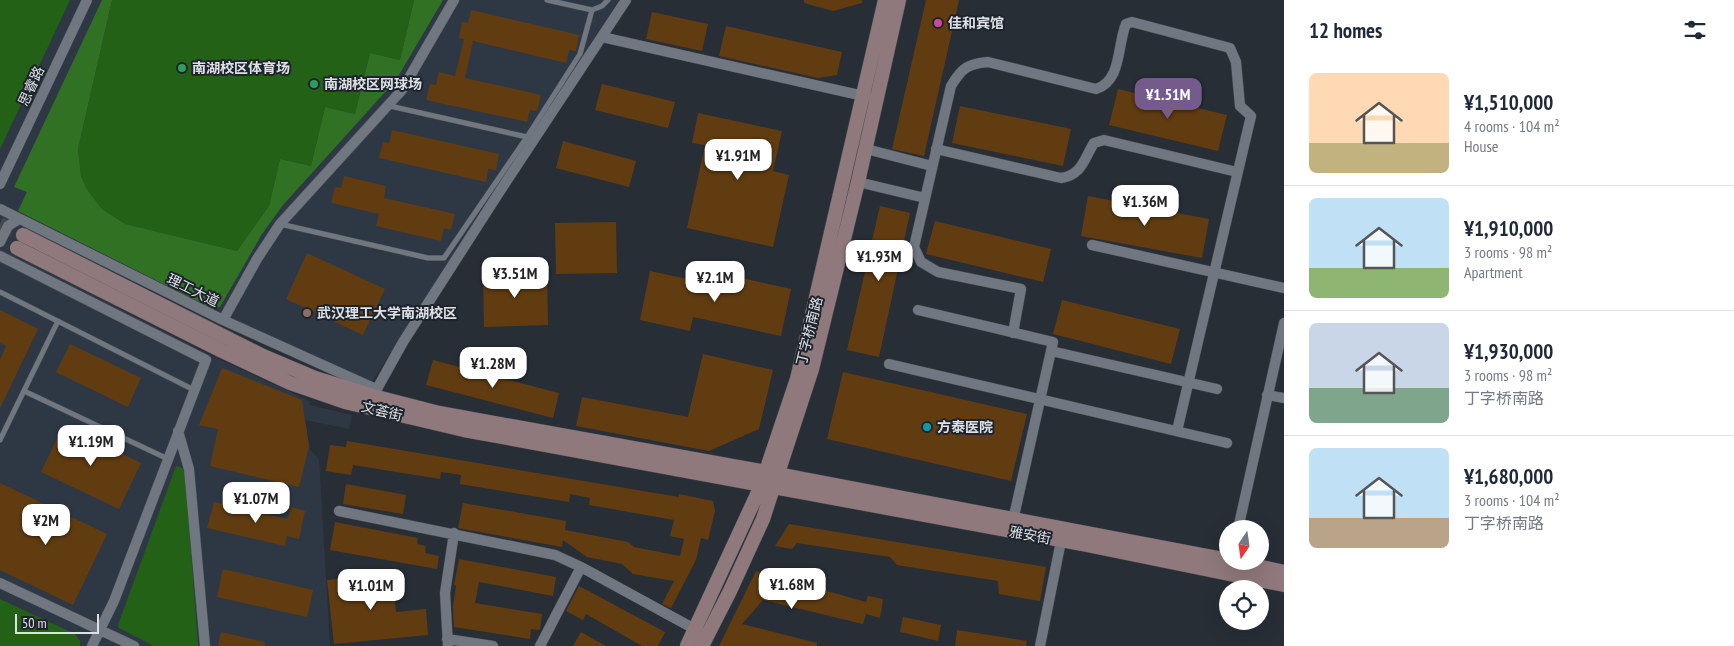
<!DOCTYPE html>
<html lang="en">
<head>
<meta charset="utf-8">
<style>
  body { margin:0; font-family:"PT Sans Narrow","Noto Sans SC",sans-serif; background:#f6f6f7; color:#1f2937; height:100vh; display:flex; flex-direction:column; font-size:19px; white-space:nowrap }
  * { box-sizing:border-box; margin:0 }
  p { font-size:16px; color:#747a83 }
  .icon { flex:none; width:28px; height:28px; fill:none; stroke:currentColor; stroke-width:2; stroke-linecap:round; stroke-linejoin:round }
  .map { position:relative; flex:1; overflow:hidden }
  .details { display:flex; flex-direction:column; background:#fff; width:450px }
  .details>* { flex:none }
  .needle { width:32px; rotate:193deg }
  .tools { position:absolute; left:1219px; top:520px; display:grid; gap:10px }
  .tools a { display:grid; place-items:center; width:50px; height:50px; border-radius:50%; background:#fff; box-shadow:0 5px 20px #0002; font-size:25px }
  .scale { position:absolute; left:15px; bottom:12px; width:84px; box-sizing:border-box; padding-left:5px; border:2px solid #dde1e6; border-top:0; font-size:14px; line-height:18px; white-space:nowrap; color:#dde1e6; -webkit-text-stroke:4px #1e242c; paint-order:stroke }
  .price { position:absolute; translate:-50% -42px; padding:0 11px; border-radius:10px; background:#fff; color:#222; font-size:16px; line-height:32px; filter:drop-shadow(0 1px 2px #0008) }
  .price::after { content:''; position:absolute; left:50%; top:30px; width:15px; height:11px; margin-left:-8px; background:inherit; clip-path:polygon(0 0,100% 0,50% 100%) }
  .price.on { background:#745b8c; color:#fff }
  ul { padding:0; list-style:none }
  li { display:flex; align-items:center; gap:15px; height:125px; padding:0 25px }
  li+li { border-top:1px solid #e0e1e3 }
  li span { display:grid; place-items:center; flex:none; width:140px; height:100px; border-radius:8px; color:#555 }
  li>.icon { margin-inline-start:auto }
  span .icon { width:60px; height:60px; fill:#fffc; stroke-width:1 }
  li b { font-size:21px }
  h2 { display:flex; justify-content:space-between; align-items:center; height:60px; padding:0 25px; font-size:21px }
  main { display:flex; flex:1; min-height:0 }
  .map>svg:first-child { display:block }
  .built { fill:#2e3845 }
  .green { fill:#236116 }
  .forest { fill:#307124 }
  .building { fill:#613c11 }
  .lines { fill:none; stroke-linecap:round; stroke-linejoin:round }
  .secondary-tunnel { stroke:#434950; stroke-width:14; stroke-dasharray:14 7; stroke-linecap:butt }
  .service-casing { stroke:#454b51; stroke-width:6 }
  .minor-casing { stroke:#454b51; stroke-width:11 }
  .secondary-casing { stroke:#454b51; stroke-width:15 }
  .service { stroke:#707780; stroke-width:5 }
  .minor { stroke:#707780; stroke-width:10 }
  .secondary { stroke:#90797c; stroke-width:14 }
  .hotel-dot { fill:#d1479c; stroke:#1e242c; stroke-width:2 }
  .leisure-dot { fill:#2e9e5b; stroke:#1e242c; stroke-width:2 }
  .education-dot { fill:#8d6e63; stroke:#1e242c; stroke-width:2 }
  .culture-dot { fill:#0f9aa8; stroke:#1e242c; stroke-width:2 }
  .labels { text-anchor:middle; stroke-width:4; stroke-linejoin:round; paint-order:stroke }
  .poi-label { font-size:14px; font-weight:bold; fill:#dde1e6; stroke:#1e242c; text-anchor:start }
  .street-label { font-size:14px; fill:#dde1e6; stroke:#1e242c }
</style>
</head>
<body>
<main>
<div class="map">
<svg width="1284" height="646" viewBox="0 0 1284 646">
  <rect width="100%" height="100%" fill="#282e36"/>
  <path class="built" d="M0,0H619L368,388L233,331L27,228L14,255L216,358L310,401L309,405L352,415L349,429L305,420L310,450L319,459L330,646H0Z"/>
  <path class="green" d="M0,0H70L0,149Z
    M112,0H414L400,60L370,53L355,114L325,107L311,166L280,159L269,206L237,251L125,224L102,209L86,188L81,176L78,149Z
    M176,466L185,469L198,646H154L119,628L118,625Z
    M0,599L75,634L80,641V646H0Z"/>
  <path class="forest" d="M102,0H112L78,149L81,176L86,188L102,209L125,224L237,251L269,206L280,159L311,166L325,107L355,114L370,53L400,60L414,0H443L396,80L283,205L262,234L220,307L213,309L18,211L27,192L14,187Z"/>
  <path class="building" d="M804,0H862V3L833,11L804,3Z
    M926,0H959L924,156L892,149Z
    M471,10L579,35L576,51L569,50L566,63L473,41L465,78L541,95L537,111L530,110L527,122L426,100L430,84L436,85L439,72L455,76L464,39L459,38L462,22L468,23Z
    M652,12L708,24L702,51L646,39Z
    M726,26L842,52L837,75L818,78L719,56Z
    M602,84L675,102L668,128L595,110Z
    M1118,89L1227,115L1218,151L1109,125Z
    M960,106L1071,129L1063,166L952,143Z
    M698,113L782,131L773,171L789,175L773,247L687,228L705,145L692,143Z
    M392,130L499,154L496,170L488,169L486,182L379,158L383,142L389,143Z
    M563,141L636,161L629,187L556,168Z
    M344,176L386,186L384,198L455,214L451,230L444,228L441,241L376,226L379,214L331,203L335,187L341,188Z
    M1088,196L1209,219L1202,258L1081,236Z
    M880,206L910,213L879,357L847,350Z
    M935,221L1051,249L1043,282L926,254Z
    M616,222L617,273L556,274L555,223Z
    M307,253L385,289L363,335L286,299Z
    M650,271L716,285L719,273L791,289L781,336L693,317L690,331L640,320Z
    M547,272L548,325L484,327L483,273Z
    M1062,300L1180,329L1171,364L1053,334Z
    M0,310L38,329L0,408V360L6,346L0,343Z
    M70,344L141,378L128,407L56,372Z
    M703,354L773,370L759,429L709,451L576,426L582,397L688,417Z
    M433,360L559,393L553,418L426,385Z
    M222,368L302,400L309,446L299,487L210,466L218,429L199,425Z
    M843,372L1027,414L1011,481L827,439Z
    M63,426L141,463L119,509L41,472Z
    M347,441L679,497V494L713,501L715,511L708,540L701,538L696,560L671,608L662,604L674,581L633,574L622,564L587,557L563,540L562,547L458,528L463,503L566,521L565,530L628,542L634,547L680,556L684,539L670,536L674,520L589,505L590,498L570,494L569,502L460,484L461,475L441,472L440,479L353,465L351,475L326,471L330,445L346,447Z
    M0,483L107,534L73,605L0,570Z
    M346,484L406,495L403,514L343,504Z
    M214,502L288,519L291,507L305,511L299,539L287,536L285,546L207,528Z
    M335,522L418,538L417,544L426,546L425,553L439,556L437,569L330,550Z
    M789,524L1046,567L1040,601L999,594L998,581L897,565L890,557L797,543L792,549L775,546Z
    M459,559L556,577L553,596L479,582L475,603L542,614L540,630L531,629L530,639L454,627L453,607L456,586L454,585Z
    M223,569L313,590L307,617L217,597Z
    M756,571L866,602L868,596L883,599L880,618L866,614L863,624L763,600L742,624L817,643V646H719Z
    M392,574L396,612L426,609L428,635L334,644L327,580Z
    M579,586L665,632L658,646H642L586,614L583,620L566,611Z
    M903,617L941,625L938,641L900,632Z
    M957,630L1027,641L1026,646H955Z
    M221,632L265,642L264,646H218Z
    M581,632L606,646H573Z"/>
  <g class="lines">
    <path class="secondary-tunnel" d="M0,224L23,235"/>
    <g class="service-casing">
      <path id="service" d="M547,0L592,10L602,6L608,0
        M390,106L527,137
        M280,224L428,258H444L527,137L580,54L592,10
        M0,292L194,390
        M24,391L168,459
        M0,440L58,321"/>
    </g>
    <g class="minor-casing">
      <path id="minor" d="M602,37L868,97
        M866,149L932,166
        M936,149L1061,178C1082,175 1084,159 1094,143L1104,140L1237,172
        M858,182L925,198
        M0,184L87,0
        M0,209L223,320L376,389
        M0,242L8,226L19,219
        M1092,245L1284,288
        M0,256L206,360L114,601L92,646
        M918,310L1053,342L1012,525
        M223,320L257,259L280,224L402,90L454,0
        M1013,333L1021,289L938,272L921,262L914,247L951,86C962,68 967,64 988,62L1096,89C1122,81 1117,45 1126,24L1132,22L1230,48L1236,62L1240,106L1251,116L1177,431
        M1051,351L1217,389
        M889,364L1227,443
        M1267,395L1284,398
        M373,396L403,342L500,191L626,0
        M178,431L189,469L205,646
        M339,511L555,555L581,567L700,632
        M1238,529L1284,323
        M0,583L134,646
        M447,639L493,646
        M448,646L445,593L454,533
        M540,646L581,567
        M1040,646L1061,541"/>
    </g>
    <g class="secondary-casing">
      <path id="secondary" d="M23,235L263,356L315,378L373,396L439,413L766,472L1228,560
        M17,248L222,351L290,383L345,402L464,430L1088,545L1284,585
        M1235,561L1284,572
        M687,646L761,486L797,379L885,0
        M702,646L730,591L763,519L812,369L858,182L899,0"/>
    </g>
    <use href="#service" class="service"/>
    <use href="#minor" class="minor"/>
    <use href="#secondary" class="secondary"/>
  </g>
  <circle class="hotel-dot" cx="938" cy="23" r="5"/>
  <g class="leisure-dot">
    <circle cx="182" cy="68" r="5"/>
    <circle cx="314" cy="84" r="5"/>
  </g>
  <circle class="education-dot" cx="307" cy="313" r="5"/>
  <circle class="culture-dot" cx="927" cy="427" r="5"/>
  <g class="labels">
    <g class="poi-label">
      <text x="948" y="28">佳和宾馆</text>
      <text x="192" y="73">南湖校区体育场</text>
      <text x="324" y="89">南湖校区网球场</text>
      <text x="317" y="318">武汉理工大学南湖校区</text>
      <text x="937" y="432">方泰医院</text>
    </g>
    <g class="street-label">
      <text transform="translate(31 86) rotate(-65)" y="5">思睿路</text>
      <text transform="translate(193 290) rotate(26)" y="5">理工大道</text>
      <text transform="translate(809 331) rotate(-76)" y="5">丁字桥南路</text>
      <text transform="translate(382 411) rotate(14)" y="5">文荟街</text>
      <text transform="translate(1030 535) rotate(10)" y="5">雅安街</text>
    </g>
  </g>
</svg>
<div class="tools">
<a><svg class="needle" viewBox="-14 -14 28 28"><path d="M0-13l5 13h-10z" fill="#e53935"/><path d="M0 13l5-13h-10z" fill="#747a83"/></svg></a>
<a><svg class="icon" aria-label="locate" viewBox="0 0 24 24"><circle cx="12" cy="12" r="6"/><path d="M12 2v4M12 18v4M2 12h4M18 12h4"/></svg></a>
</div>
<div class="scale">50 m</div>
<b class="price on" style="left:1168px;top:120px">¥1.51M</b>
<b class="price" style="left:738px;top:181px">¥1.91M</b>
<b class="price" style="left:1145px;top:227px">¥1.36M</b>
<b class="price" style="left:879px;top:282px">¥1.93M</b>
<b class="price" style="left:515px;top:299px">¥3.51M</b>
<b class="price" style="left:715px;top:303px">¥2.1M</b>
<b class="price" style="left:493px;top:389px">¥1.28M</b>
<b class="price" style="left:91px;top:467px">¥1.19M</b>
<b class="price" style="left:256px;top:524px">¥1.07M</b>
<b class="price" style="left:46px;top:546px">¥2M</b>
<b class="price" style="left:792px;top:610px">¥1.68M</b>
<b class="price" style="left:371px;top:611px">¥1.01M</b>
</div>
<section class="details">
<h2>12 homes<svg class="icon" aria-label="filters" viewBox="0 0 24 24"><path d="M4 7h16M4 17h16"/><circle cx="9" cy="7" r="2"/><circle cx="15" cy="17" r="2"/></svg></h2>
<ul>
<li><span style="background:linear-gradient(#ffd9b3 70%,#c2b280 0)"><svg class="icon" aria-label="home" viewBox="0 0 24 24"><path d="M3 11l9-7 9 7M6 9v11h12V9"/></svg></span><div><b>¥1,510,000</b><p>4 rooms · 104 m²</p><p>House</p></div></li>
<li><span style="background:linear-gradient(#bfe0f5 70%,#8fb573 0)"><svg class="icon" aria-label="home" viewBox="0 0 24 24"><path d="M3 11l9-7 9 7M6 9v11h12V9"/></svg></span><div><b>¥1,910,000</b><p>3 rooms · 98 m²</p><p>Apartment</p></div></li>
<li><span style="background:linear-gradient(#c9d6e8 65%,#7fa58c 0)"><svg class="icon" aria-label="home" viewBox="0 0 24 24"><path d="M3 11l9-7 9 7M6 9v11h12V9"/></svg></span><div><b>¥1,930,000</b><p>3 rooms · 98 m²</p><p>丁字桥南路</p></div></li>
<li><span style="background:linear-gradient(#bfe0f5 70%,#b9a48a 0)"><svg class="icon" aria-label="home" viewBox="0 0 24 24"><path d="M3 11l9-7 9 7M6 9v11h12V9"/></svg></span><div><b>¥1,680,000</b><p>3 rooms · 104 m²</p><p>丁字桥南路</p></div></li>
</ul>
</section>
</main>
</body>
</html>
